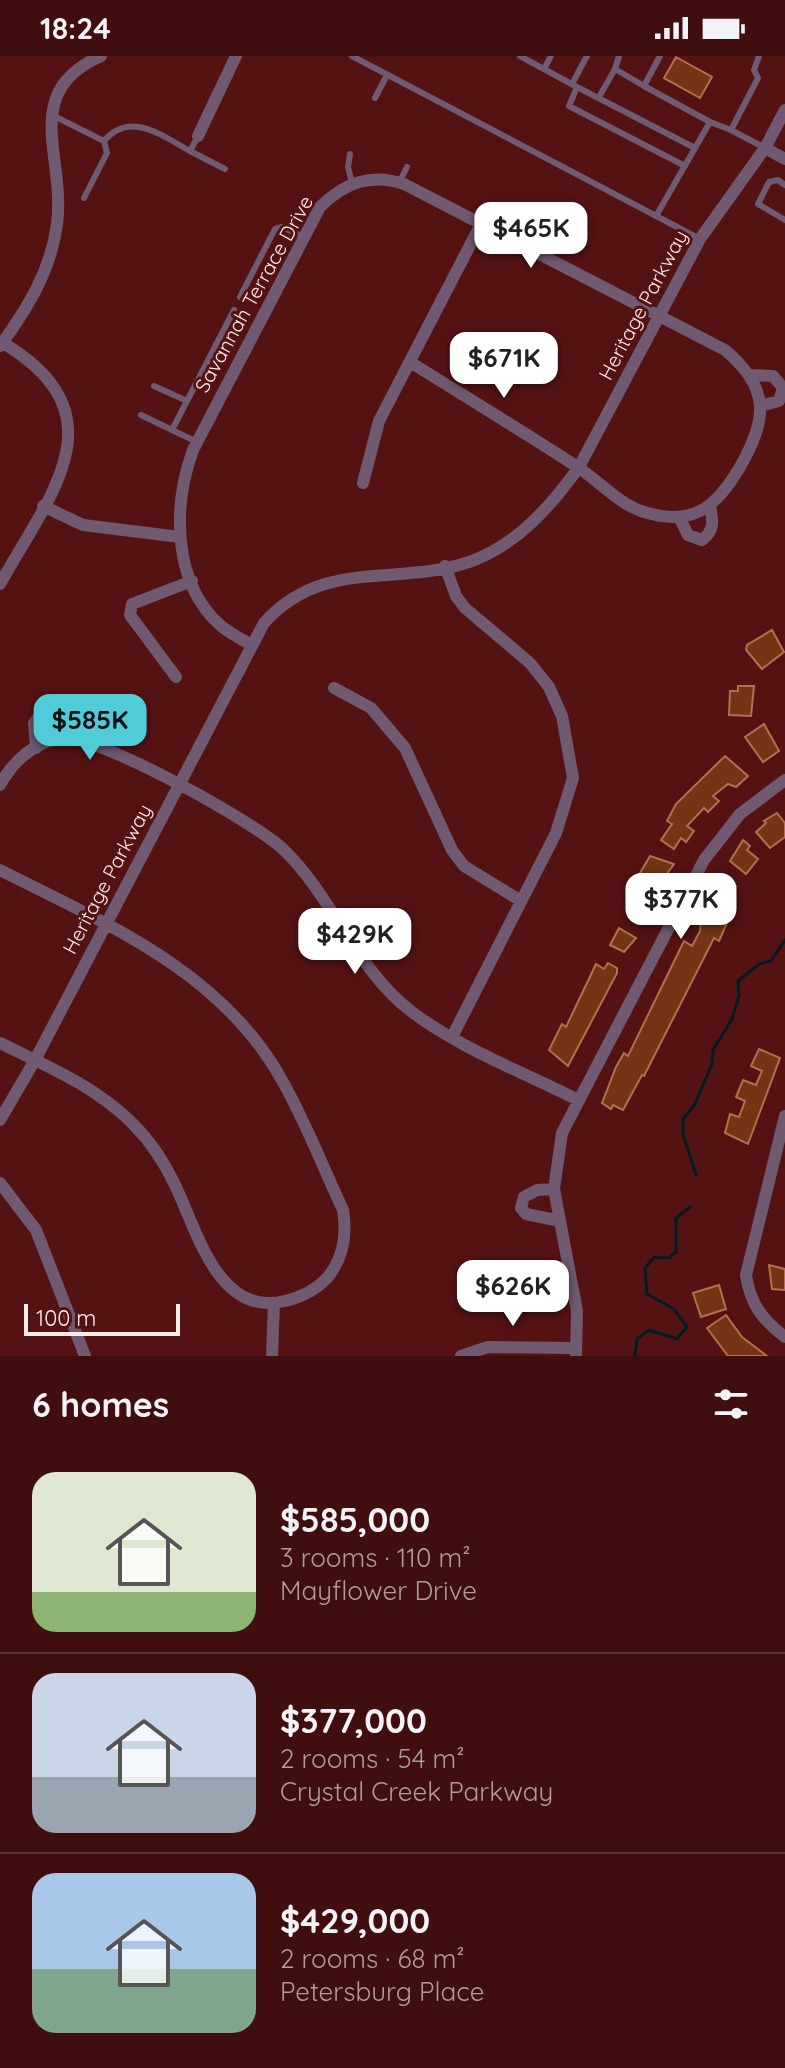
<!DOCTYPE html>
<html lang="en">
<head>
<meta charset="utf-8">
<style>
  body { margin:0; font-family:Quicksand,sans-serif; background:#4b1c1c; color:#f1f3f6; height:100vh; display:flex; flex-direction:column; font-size:30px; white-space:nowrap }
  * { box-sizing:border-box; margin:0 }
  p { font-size:26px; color:#ae9c9e }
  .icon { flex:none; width:44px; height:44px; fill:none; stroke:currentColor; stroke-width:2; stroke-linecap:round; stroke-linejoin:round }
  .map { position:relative; height:1300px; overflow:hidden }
  .sheet { display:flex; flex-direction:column; background:#400e0e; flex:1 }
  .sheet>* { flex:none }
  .scale { position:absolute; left:24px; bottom:20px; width:156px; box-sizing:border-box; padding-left:8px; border:4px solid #feecea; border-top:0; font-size:22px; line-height:28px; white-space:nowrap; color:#feecea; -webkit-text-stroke:6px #551213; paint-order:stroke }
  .price { position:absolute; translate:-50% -68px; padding:0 18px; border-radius:16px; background:#fff; color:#222; font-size:26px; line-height:52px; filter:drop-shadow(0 2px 4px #0008) }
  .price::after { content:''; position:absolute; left:50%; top:48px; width:24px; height:18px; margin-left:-12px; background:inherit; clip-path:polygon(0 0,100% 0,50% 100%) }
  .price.selected { background:#52cbd8; color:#111 }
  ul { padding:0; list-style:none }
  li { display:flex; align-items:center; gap:24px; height:200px; padding:0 32px }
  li+li { border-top:2px solid #592e2e }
  li span { display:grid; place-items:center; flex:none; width:224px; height:160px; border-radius:24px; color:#555 }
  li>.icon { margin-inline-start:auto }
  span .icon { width:96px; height:96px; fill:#fffc; stroke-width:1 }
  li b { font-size:34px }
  h2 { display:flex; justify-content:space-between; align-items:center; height:96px; padding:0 32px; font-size:34px }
  .status { display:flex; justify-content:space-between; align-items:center; height:56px; padding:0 40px; background:#400e0e; direction:ltr }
  .status svg { height:22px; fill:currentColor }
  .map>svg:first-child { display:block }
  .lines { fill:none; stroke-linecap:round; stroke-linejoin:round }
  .stream { stroke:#011b1e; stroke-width:3 }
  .building { fill:#753515; stroke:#b36f50; stroke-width:2 }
  .lane { stroke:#705a71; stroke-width:6 }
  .street { stroke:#705a71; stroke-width:12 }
  .labels { text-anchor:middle; stroke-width:6; stroke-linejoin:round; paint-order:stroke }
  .street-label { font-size:20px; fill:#feecea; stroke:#551213 }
</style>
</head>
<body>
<div class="status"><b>18:24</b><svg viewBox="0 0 49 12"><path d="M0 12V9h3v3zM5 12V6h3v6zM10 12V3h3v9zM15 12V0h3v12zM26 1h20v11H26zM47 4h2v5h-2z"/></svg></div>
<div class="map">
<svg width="785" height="1300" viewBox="0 0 785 1300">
  <rect width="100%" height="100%" fill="#551213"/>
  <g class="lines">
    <path class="stream" d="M696,1119L683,1078V1063L695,1048L712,1008L713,994L732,963L739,940L738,925L759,908L771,905L785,884
      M635,1300L637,1283L649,1274L677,1283L687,1271L674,1253L647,1238L645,1212L654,1201L669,1202L676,1196V1162L690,1151"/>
  </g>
  <path class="building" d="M676,1L712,21L700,42L664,22Z
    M772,574L784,596L762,613L746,594L747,589Z
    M738,630H754L751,660L729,659L730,635H738Z
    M764,668L779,695L763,706L745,681Z
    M725,700L748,720L736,731L728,728L713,740L719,745L708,756L704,752L687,770L694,775L686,786L681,782L674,793L661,784L672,768L667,765L676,748Z
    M777,757L785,767V781L770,792L756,776L766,767L764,765Z
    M743,784L750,790L747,794L758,803L746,818L730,805Z
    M650,800L674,808L660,827L640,817Z
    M719,822L736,830L727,848L723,845L715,861L727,867L719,885L714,882L644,1020L642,1019L623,1054L613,1049L611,1053L602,1047L616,1011L624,997L628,1000L684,885L692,890L700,875L701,867L697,864Z
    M619,872L636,882L624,896L610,889Z
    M608,907L617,912V917L568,1010L549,994L562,968L566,971L596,908L604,913Z
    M759,993L780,1002L748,1088L725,1077L730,1058L739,1061L745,1045L736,1041L743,1024L756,1029L762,1015L751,1010Z
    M769,1209L785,1213V1234L772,1233Z
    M719,1229L726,1253L701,1261L693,1237Z
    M726,1259L742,1281L767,1300H728L707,1272Z"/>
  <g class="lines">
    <path class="lane" d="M352,0L700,183
      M520,0L577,31L569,50L685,110
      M619,0L615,13L644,30
      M759,0L754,14L758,22L731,74L765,92
      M544,13L551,0
      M572,28L587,0
      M577,31L695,92
      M599,41L615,13
      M375,42L387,19
      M52,59L104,85C130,54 162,80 190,95
      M710,66L731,74
      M198,80L190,95L225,113
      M350,98L348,111L352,127
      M400,125L407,111
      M785,129L778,124L769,126L758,148L785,164
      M84,142L107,97L104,85
      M656,160L710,66L644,30L660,0
      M240,241L275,173L282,171L304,181
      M154,330L187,345
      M141,359L172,374
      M197,386L172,374L234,254"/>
    <path class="street" d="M198,80L236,0
      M765,92L785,103
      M0,290C27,253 51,215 57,168C66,101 19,36 101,0
      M750,319L773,320L783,332L779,345L760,350
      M363,427L379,365L481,168
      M43,450L83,469L180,481
      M679,461L688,479L702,484C715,474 713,465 710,450
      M445,510L456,540L465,552L530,607L549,631L562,660L573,722L556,777L452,981
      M0,528C50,438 123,359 3,287
      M252,589C241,583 229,577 220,569C172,526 173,449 193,394L320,151C344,127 370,117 404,128L725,294C770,332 768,362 740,411C716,452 692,472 641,455C618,447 597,423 576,410C522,375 466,341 410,306
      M176,621L130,559L132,548L192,525
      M334,632L371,652L405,692L452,794L464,810L521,845
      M36,692L34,667L43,655L60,663L67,682
      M0,729C13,705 37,683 66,682C101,681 259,768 285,795C334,843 357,915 412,956C461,993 523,1016 578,1044
      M0,814C107,868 223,916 283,1026C306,1067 323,1111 343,1154C347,1179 344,1202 327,1222C315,1235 302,1241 285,1245C218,1262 197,1174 175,1129C165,1108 151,1086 134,1069C97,1031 47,1010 0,987
      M785,1060L746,1219C750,1247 762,1264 785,1281
      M0,1064L35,1004L264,567C323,501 396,531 469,506C516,490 551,450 579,411L700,183L765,92L785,54
      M0,1127L36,1174L85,1300
      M554,1133L537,1134L524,1141L521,1152L526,1158L560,1165
      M272,1300L274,1248
      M461,1300L488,1291L576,1292
      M576,1300L577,1255L554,1133L562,1077L704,804L740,758L785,724"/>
  </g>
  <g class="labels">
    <g class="street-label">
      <text transform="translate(254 238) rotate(-61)" y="7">Savannah Terrace Drive</text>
      <text transform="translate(643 249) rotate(-62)" y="7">Heritage Parkway</text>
      <text transform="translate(107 823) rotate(-62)" y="7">Heritage Parkway</text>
    </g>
  </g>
</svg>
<div class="scale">100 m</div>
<b class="price" style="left:531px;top:214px">$465K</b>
<b class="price" style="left:504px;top:344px">$671K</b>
<b class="price selected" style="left:90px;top:706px">$585K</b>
<b class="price" style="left:681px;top:885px">$377K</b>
<b class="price" style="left:355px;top:920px">$429K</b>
<b class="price" style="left:513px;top:1272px">$626K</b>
</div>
<section class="sheet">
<h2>6 homes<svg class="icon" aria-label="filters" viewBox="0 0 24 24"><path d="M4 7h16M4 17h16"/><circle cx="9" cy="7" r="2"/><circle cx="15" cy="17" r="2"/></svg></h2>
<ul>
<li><span style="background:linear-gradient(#dfe7d0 75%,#8fb573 0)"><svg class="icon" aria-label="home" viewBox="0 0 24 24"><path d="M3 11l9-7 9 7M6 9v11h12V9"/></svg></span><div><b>$585,000</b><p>3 rooms · 110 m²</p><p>Mayflower Drive</p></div></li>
<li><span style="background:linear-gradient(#c9d6e8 65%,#9aa5b1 0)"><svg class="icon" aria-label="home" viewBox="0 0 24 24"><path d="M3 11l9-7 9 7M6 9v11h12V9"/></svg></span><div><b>$377,000</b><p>2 rooms · 54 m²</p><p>Crystal Creek Parkway</p></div></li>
<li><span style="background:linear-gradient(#a9c7e8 60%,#7fa58c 0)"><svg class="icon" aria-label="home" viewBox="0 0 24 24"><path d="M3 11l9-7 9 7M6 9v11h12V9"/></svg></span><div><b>$429,000</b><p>2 rooms · 68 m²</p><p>Petersburg Place</p></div></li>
</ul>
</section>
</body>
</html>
